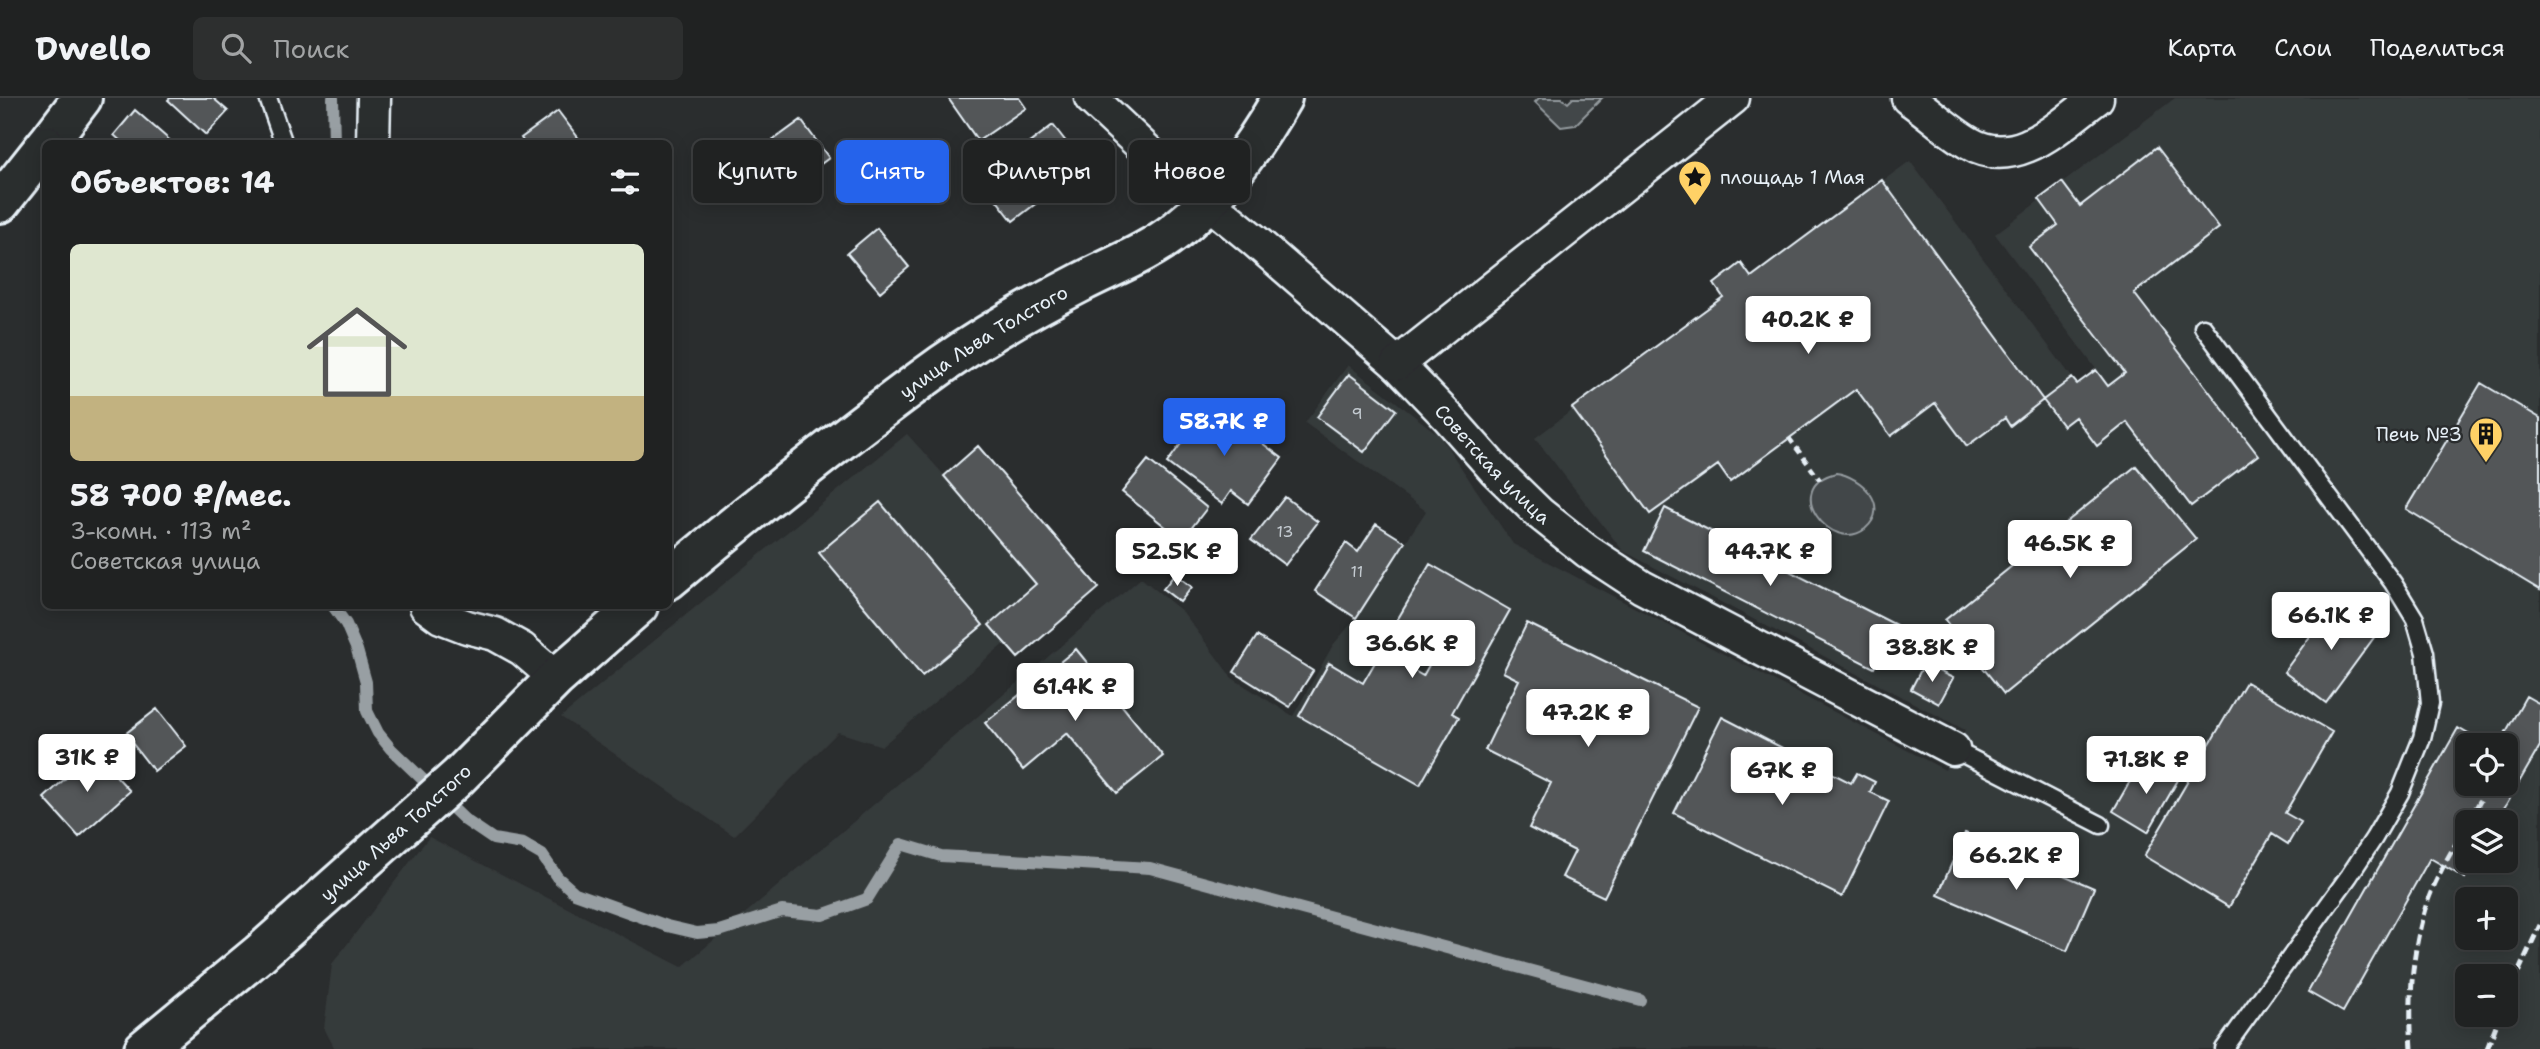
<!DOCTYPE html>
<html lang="ru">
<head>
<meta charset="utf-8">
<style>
  body { margin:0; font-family:"Shantell Sans",sans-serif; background:#2d2f2f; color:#f1f3f6; height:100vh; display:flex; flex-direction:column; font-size:26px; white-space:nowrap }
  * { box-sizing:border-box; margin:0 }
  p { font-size:23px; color:#a2a4a5 }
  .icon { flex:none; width:38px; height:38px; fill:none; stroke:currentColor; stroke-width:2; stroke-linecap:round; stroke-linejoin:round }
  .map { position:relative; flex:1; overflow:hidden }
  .drawer { position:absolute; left:42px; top:42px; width:630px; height:469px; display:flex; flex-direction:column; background:#202222; border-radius:10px; box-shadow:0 4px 18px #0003,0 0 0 2px #3d3f40 }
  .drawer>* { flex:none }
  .banner { position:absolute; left:693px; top:42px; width:665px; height:63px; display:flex; gap:14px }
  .fabs { position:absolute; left:2455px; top:635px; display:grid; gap:14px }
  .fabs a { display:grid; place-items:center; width:63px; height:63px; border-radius:10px; background:#202222; box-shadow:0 4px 18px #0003,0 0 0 2px #3d3f40; font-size:35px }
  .price { position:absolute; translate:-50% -60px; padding:0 16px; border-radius:7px; background:#fff; color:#222; font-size:23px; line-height:46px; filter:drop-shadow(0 2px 4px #0008) }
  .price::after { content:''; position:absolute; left:50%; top:42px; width:21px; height:16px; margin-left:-10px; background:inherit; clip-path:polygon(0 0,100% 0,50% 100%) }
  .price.selected { background:#2563eb; color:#fff }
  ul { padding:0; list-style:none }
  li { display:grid; align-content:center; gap:14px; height:371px; padding:0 28px }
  li span { display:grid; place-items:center; height:217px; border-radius:10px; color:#555 }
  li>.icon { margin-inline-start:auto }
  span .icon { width:126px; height:126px; fill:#fffc; stroke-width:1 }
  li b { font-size:30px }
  h2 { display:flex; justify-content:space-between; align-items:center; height:84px; padding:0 28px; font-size:30px }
  .pill { padding:0 24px; border-radius:10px; background:#202222; box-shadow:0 4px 18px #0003,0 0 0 2px #3d3f40; font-size:24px; line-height:63px }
  .pill.selected { background:#2563eb; color:#fff }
  header { display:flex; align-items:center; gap:42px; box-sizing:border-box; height:98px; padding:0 35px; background:#202222; border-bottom:2px solid #3d3f40 }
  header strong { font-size:33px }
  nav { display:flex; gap:38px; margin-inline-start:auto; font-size:24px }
  .search { width:490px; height:63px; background:#2d2f2f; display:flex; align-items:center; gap:18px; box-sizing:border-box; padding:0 24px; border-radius:10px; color:#a2a4a5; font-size:26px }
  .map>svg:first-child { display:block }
  .built { fill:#363a3b; fill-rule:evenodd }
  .green { fill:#424648; stroke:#959ca0; stroke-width:2 }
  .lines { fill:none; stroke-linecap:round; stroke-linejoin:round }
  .stream { stroke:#989fa3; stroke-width:12 }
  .building { fill:#535759; stroke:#e8f1f8; stroke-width:2 }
  .service-casing { stroke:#e8f1f8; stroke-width:21 }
  .minor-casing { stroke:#e8f1f8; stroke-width:37 }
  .tertiary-casing { stroke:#e8f1f8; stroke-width:44 }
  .path { stroke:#e8f1f8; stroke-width:4.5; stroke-dasharray:7 5; stroke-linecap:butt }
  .service { stroke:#2a2d2e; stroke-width:16 }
  .minor { stroke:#2a2d2e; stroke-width:32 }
  .tertiary { stroke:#2a2d2e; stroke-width:38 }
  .rail { stroke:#e8f1f8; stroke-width:5; stroke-dasharray:10 5; stroke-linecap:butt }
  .labels { text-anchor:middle; stroke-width:5; stroke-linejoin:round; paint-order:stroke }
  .number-label { font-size:16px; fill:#c3cad0 }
  .poi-label { font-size:19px; fill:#e8f1f8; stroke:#2a2d2e; text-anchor:start }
  .street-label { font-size:19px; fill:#e8f1f8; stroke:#2a2d2e }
</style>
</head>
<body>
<header>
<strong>Dwello</strong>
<div class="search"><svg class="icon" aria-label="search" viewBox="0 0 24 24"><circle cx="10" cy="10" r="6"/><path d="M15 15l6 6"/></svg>Поиск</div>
<nav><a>Карта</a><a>Слои</a><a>Поделиться</a></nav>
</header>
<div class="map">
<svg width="2540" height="951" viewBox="0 0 2540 951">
  <rect width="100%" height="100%" fill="#2a2d2e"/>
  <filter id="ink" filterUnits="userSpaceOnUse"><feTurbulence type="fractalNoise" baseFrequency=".0143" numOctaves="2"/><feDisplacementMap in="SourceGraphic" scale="14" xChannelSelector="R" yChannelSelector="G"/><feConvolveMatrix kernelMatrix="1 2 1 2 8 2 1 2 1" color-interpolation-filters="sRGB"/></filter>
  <g filter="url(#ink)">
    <path class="built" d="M2175,0H2540V951H335L324,930L332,866L429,739L682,869L1141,480L1183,514L1232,580L1293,618L1333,547L1356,520L1426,413L1305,325L1348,267L1439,337L1513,446L1945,672L1953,651L1965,632L1623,453L1535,340L1723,199L1714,186L1741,165L1752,178L1910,63L2077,286L2096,271L1995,136ZM2468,648H2506V686H2468ZM2468,724H2506V763H2468ZM2468,802H2506V840H2468ZM2468,878H2506V917H2468Z
      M907,336L944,377L978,348L1099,490L1018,560L1005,545L882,648L838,634L734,738L561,619Z"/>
    <path class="green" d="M1539,0H1562L1568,5L1573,0H1602L1575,27L1561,29L1535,4Z
      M1836,375C1861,378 1892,408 1865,431C1832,457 1779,389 1836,375Z"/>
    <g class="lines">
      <path class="stream" d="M333,0L334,46
        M333,508L346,526L357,552L366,584L367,613L378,635L391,651L465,722L493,741L523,746L542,757L557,779L575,795L667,828L697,835L719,833L782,813L822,817L867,801L901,746L941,758L1150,770L1640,902"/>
    </g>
    <path class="building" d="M170,0H213L228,13L206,37L168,2Z
      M948,0H1019L1026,10L978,43Z
      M135,12L174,46H124L114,37Z
      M558,13L583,46H525L521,40Z
      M801,22L829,60L785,92L757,54Z
      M1053,27L1085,68L1013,123L981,82Z
      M2157,49L2219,130L2134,195L2258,357L2191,408L2127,324L2097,348L2075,319L2063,328L2043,302L2072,280L2077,286L2096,272L2108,288L2125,275L2029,149L2058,127L2039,101L2062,84L2080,108Z
      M1882,82L2043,302L2010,328L2005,320L1967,348L1935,305L1891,338L1856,291L1730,384L1718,367L1650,416L1572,310L1723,199L1714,186L1741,165L1751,179Z
      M877,130L909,169L880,194L847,155Z
      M1349,276L1396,312L1364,354L1317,319Z
      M2481,285L2540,320V492L2406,411Z
      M1210,306L1282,360L1248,406L1231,393L1222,406L1167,365Z
      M978,348L1099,490L1018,560L989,527L1036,486L944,378Z
      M1148,362L1207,410L1182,442L1122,394Z
      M2136,368L2196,441L2004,596L1945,522Z
      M1285,399L1318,424L1285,467L1251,442Z
      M880,404L983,527L922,578L819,455Z
      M1665,410L1896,527L1874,570L1644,453Z
      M1376,426L1405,444L1356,520L1315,493L1346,445L1358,454Z
      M1430,466L1510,512L1452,615L1459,619L1420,687L1299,618L1329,565L1363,585L1381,554L1423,578L1439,549L1396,524Z
      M1175,476L1192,489L1180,504L1163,491Z
      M2336,503L2378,534L2326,605L2284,574Z
      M1527,525L1698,609L1604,799L1562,779L1575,753L1529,730L1551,685L1485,652L1519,582L1503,574Z
      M1257,538L1313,573L1290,609L1234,574Z
      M1076,551L1163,658L1117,695L1067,635L1023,672L985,625Z
      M1924,566L1953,580L1939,606L1911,591Z
      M2246,584L2332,634L2285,715L2301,724L2288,746L2272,736L2229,809L2144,758Z
      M2526,598L2540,606V648L2496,724H2468V763H2474L2465,780L2430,760L2343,914L2308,894L2458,630L2489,648H2468V686H2506V648H2498Z
      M157,611L186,648L154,673L125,636Z
      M1722,619L1851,685L1857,675L1875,684L1870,694L1889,703L1842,799L1674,715Z
      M94,654L130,693L79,739L44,700Z
      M2143,661L2178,682L2148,734L2113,713Z
      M1965,735L2094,790L2067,853L1938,797Z"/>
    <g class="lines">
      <g class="service-casing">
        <path id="service" d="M268,0L284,46
          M2203,229L2393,485L2415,521L2425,555L2430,605L2422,640L2400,695L2374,740L2349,778L2224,951
          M1953,651L2101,727"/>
      </g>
      <g class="minor-casing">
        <g id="minor">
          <path id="s1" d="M1091,0L1159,64L1254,142L1397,266L1449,320L1495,372L1539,415L1587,453L1642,489L1953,651"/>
          <path d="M1908,0C1929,14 1948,33 1969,45C2016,73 2060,27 2097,0"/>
          <path d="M373,46L374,0"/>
          <path d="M1397,266L1733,0"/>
          <path d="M426,508L441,519L467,529L495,536L522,551L556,580"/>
        </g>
      </g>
      <g class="tertiary-casing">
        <g id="tertiary">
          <path d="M47,46L82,0"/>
          <path d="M0,105L46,47"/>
          <path id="s2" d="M668,482C758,407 848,334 943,266C986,236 1033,209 1080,185C1113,168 1148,155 1177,132C1220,98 1255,47 1282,0"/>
          <path id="s3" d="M144,951L259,856L421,712L458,679L556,580L638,508"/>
        </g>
      </g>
      <path class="path" d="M1789,340L1820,382"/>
      <use href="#service" class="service"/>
      <use href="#minor" class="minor"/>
      <use href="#tertiary" class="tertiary"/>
      <path class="rail" d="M2468,724L2490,686
        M2506,901L2540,827
        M2412,951C2409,908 2411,865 2422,822C2430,788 2450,756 2468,725
        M2487,951L2500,917"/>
    </g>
  </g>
  <defs>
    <g id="sight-pin" transform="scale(1.75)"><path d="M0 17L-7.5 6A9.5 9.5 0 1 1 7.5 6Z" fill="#ffd166" stroke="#2a2d2e"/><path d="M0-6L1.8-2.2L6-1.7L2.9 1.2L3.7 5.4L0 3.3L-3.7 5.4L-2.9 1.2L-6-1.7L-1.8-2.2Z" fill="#111"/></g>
    <g id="building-pin" transform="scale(1.75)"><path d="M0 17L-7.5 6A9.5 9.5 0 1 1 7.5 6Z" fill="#ffd166" stroke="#2a2d2e"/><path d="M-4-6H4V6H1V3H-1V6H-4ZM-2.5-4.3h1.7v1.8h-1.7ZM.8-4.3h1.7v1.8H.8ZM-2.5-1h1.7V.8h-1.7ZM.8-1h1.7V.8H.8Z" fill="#111"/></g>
  </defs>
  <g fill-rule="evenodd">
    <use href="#sight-pin" x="1695" y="79"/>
    <use href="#building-pin" x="2486" y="336"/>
  </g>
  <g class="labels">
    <g class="number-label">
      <text x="1357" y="321">9</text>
      <text x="1285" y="439">13</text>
      <text x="1357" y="479">11</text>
    </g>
    <g class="poi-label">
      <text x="1720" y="86">площадь 1 Мая</text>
      <text x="2462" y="343" text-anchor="end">Печь №3</text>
    </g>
    <g class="street-label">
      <text dy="7" stroke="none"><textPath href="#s2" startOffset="396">улица Льва Толстого</textPath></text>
      <text dy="7" stroke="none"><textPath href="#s1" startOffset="544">Советская улица</textPath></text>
      <text dy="7" stroke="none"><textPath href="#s3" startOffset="332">улица Льва Толстого</textPath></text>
    </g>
  </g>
</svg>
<div class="fabs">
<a><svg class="icon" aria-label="locate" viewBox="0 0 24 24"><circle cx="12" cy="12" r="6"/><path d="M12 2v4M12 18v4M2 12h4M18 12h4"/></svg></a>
<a><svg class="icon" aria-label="layers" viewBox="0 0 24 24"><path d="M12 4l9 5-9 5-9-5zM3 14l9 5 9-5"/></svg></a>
<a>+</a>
<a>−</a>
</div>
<b class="price" style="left:1808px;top:258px">40.2K ₽</b>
<b class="price selected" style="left:1224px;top:360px">58.7K ₽</b>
<b class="price" style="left:2070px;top:482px">46.5K ₽</b>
<b class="price" style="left:1177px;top:490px">52.5K ₽</b>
<b class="price" style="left:1770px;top:490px">44.7K ₽</b>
<b class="price" style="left:2331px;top:554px">66.1K ₽</b>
<b class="price" style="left:1412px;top:582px">36.6K ₽</b>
<b class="price" style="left:1932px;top:586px">38.8K ₽</b>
<b class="price" style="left:1075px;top:625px">61.4K ₽</b>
<b class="price" style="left:1588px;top:651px">47.2K ₽</b>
<b class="price" style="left:87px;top:696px">31K ₽</b>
<b class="price" style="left:2146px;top:698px">71.8K ₽</b>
<b class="price" style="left:1782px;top:709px">67K ₽</b>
<b class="price" style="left:2016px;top:794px">66.2K ₽</b>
<div class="banner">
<a class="pill">Купить</a>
<a class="pill selected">Снять</a>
<a class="pill">Фильтры</a>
<a class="pill">Новое</a>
</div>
<section class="drawer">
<h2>Объектов: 14<svg class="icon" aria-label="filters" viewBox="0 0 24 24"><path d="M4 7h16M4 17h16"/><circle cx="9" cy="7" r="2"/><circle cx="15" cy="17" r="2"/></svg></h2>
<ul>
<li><span style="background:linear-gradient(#dfe7d0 70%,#c2b280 0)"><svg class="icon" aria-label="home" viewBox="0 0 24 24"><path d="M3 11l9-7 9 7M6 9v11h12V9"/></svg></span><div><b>58 700 ₽/мес.</b><p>3-комн. · 113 m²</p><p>Советская улица</p></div></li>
</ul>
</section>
</div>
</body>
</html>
